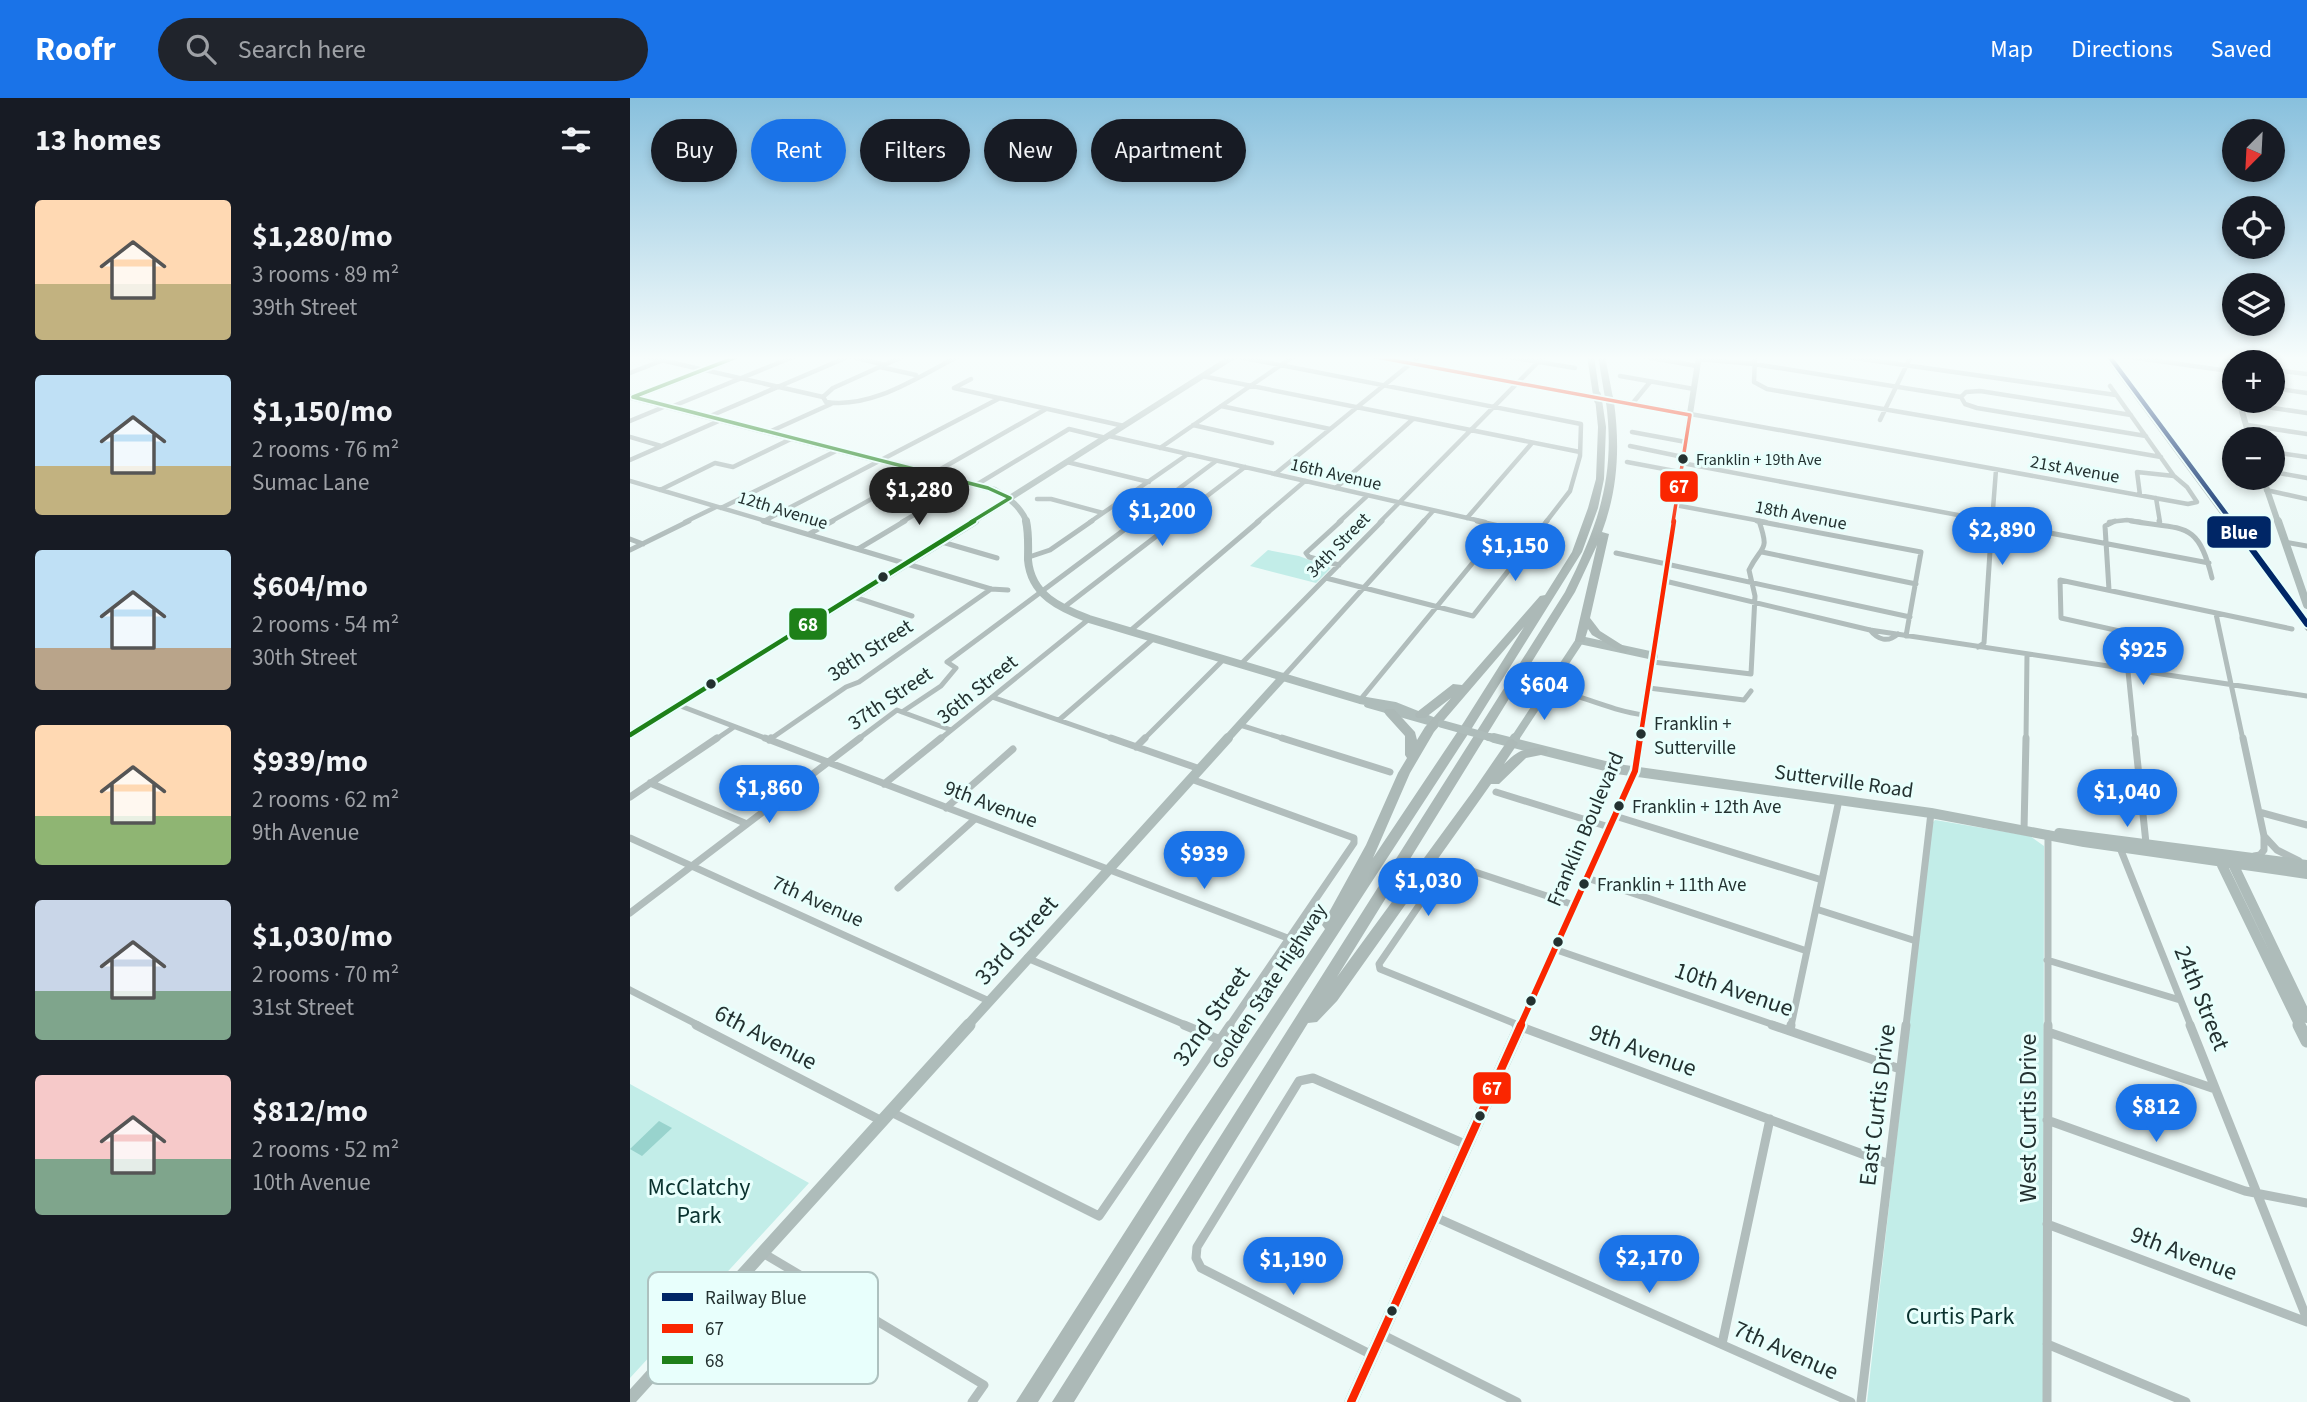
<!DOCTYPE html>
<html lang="en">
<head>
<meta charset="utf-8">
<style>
  body { margin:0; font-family:"Source Sans 3",sans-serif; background:#20242c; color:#f1f3f6; height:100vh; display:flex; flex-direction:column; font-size:26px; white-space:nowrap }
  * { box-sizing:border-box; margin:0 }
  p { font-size:23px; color:#9ea1a6 }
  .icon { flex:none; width:38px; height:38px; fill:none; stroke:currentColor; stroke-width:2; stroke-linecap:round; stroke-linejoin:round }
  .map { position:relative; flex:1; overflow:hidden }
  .panel { display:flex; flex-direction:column; background:#171b24; width:630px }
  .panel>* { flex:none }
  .banner { position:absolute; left:21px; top:21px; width:665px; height:63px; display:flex; gap:14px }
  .needle { width:46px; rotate:204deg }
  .tools { position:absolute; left:1592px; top:21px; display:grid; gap:14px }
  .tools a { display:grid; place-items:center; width:63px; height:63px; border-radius:50%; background:#171b24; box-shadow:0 4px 10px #0003; font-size:35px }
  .price { position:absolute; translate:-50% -60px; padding:0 16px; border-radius:24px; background:#1a73e8; color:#fff; font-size:23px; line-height:46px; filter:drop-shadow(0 2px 4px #0008) }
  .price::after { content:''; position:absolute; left:50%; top:42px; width:21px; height:16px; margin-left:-10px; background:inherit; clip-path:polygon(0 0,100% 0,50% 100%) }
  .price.on { background:#222; color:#fff }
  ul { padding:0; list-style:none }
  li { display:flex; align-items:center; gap:21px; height:175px; padding:0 35px }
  li span { display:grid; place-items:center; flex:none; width:196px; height:140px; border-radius:7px; color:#555 }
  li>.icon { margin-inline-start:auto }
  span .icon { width:84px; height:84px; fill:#fffc; stroke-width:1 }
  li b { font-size:30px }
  h2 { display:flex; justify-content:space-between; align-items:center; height:84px; padding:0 35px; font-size:30px }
  .tag { padding:0 24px; border-radius:32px; background:#171b24; box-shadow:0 4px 10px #0003; font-size:24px; line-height:63px }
  .tag.on { background:#1a73e8; color:#fff }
  header { display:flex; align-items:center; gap:42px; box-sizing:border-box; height:98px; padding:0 35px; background:#1a73e8; color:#fff }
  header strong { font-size:33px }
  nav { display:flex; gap:38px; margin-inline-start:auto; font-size:24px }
  .search { width:490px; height:63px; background:#20242c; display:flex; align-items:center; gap:18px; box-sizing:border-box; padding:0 24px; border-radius:38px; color:#9ea1a6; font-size:26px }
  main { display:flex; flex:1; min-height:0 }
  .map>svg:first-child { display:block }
  .green { fill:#c2ede8 }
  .water { fill:#98d3cd }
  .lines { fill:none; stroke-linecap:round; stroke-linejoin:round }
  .street-far3 { stroke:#b1bdbc; stroke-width:4.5 }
  .street-far2 { stroke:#b1bdbc; stroke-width:5 }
  .street-far1 { stroke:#b1bdbc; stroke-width:7 }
  .street { stroke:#b1bdbc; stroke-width:9 }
  .secondary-far3 { stroke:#aebcba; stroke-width:6 }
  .secondary-far2 { stroke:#aebcba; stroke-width:8 }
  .secondary-far1 { stroke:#aebcba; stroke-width:10 }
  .secondary { stroke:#aebcba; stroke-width:13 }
  .highway { fill:#acb9b7; fill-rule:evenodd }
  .rail { stroke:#aab4b3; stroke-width:2 }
  .secondary-bridge { stroke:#aebcba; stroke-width:8 }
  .highway-bridge { stroke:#acb9b7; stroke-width:8 }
  .bus-1-far3-casing { stroke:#e8fffc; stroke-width:7 }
  .bus-1-far2-casing { stroke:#e8fffc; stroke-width:9 }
  .bus-1-far1-casing { stroke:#e8fffc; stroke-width:11 }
  .bus-1-casing { stroke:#e8fffc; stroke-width:13 }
  .bus-2-far1-casing { stroke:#e8fffc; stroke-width:7 }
  .bus-2-casing { stroke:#e8fffc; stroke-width:9 }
  .bus-1-far3 { stroke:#fa2600; stroke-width:3.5 }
  .bus-1-far2 { stroke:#fa2600; stroke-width:4.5 }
  .bus-1-far1 { stroke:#fa2600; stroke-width:6 }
  .bus-1 { stroke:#fa2600; stroke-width:8 }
  .bus-2-far1 { stroke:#1e8019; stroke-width:3.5 }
  .bus-2 { stroke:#1e8019; stroke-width:4.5 }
  .rail-1-far1-casing { stroke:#e8fffc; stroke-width:8 }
  .rail-1-casing { stroke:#e8fffc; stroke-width:10 }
  .rail-1-far1 { stroke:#002666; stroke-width:4.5 }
  .rail-1 { stroke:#002666; stroke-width:6 }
  .bus-dot { fill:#233130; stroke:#e8fffc; stroke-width:2.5 }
  .labels { text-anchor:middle; stroke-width:6; stroke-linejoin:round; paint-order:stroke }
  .far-bus-label { font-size:16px; fill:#233130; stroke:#e8fffc; text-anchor:start }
  .far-street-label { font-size:18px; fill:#233130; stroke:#e8fffc }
  .bus-label { font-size:19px; fill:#233130; stroke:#e8fffc; text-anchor:start }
  .street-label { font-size:21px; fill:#233130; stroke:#e8fffc }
  .near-street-label { font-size:24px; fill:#233130; stroke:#e8fffc }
  .near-park-label { font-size:24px; fill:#0a322f; stroke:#e8fffc }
  .key { fill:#e8fffc; stroke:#adc1bf; stroke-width:2 }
  .key-label { font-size:19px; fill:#233130 }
  .line-badge { stroke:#e8fffc; stroke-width:2.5 }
  .badge-label { font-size:19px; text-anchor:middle; font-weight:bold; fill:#fff }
</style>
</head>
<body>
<header>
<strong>Roofr</strong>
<div class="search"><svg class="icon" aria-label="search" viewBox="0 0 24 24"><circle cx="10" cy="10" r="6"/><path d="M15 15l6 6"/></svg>Search here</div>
<nav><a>Map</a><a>Directions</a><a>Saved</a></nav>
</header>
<main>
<section class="panel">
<h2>13 homes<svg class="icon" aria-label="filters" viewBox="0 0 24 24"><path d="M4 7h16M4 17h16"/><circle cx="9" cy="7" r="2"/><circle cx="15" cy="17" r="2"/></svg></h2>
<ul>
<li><span style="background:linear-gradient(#ffd9b3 60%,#c2b280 0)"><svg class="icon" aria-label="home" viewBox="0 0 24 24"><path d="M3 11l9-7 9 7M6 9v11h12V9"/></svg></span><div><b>$1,280/mo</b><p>3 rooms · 89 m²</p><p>39th Street</p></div></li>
<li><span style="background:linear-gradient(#bfe0f5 65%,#c2b280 0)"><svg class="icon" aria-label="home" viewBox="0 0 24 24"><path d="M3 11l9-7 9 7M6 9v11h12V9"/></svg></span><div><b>$1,150/mo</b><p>2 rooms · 76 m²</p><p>Sumac Lane</p></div></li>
<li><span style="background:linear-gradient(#bfe0f5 70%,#b9a48a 0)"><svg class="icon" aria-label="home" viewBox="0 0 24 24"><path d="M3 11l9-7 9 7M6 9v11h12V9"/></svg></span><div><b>$604/mo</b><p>2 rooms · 54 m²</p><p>30th Street</p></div></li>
<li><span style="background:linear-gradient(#ffd9b3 65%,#8fb573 0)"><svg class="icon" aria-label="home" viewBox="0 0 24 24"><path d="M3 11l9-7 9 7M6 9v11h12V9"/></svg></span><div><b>$939/mo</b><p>2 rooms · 62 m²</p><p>9th Avenue</p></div></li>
<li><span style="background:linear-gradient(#c9d6e8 65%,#7fa58c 0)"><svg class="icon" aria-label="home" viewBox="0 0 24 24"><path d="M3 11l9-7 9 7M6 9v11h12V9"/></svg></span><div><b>$1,030/mo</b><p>2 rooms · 70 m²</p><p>31st Street</p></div></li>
<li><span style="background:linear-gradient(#f6c9c9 60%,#7fa58c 0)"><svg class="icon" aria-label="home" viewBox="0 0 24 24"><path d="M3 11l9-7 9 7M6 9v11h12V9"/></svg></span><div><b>$812/mo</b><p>2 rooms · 52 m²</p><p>10th Avenue</p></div></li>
</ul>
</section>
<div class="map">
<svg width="1677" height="1304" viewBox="0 0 1677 1304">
  <rect width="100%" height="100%" fill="#edfaf8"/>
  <path class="green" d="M638,452L669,458L701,470L686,485L620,468Z
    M1305,722L1400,738L1414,748L1413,1304H1237L1302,725Z
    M0,986L179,1085L0,1280Z"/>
  <path class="water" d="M29,1023L42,1030L12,1058L0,1051Z"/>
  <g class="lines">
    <path class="street-far3" d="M13,258L193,299
      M219,258L255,267
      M604,258L951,326L950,358L940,393L916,424
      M740,258L1558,406L1567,404L1557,389L1544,378L1480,288
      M873,258L945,270
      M1010,258L1067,268
      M1125,258L1124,284L1137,291L1531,359
      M1211,258L1486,297
      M1493,258L1599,273
      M1068,261L1124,266L1331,299L1335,306L1347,310L1516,338
      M250,269L286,277
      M1643,272L1677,276
      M0,275L31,263
      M572,278L950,354
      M990,278L1064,291
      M324,290L494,328
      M324,290L341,281
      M1643,290L1677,295
      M193,299L196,304C243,311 289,278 329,258
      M193,299L203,290L274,258
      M1331,299L1336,294L1350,293L1501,317
      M1610,305L1677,315
      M1002,306L1020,284
      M591,308L700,331
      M41,309L165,258
      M78,319L220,258
      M1250,322L1281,258
      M0,323L36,308
      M563,327L642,345
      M1617,327L1677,336
      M139,334L201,306
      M1002,334L1056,344
      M479,338L855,424
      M0,339L31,348
      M1000,348L1053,359
      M530,350L664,258
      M1643,354L1677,359
      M0,362L91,322
      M437,364L519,384
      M997,364L1050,374
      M1052,365L1365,424
      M1643,374L1677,380
      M302,376L416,311
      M645,376L790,258
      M0,383L139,424
      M346,387L439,331L476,340
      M706,390L783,321
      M30,392L85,365L103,369L163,340
      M1636,392L1677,401
      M1510,397L1507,374L1544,378
      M1526,400L1530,424
      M407,401H421L473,415
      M1045,407L1136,424
      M91,410L208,352
      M837,420L902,345
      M134,423L370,300
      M55,424L86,409
      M200,424L292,373
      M272,424L338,385
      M460,424L558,356
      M504,424L586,363
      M543,424L615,369
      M627,424L675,383
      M709,424L737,398
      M750,424L914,258
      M793,424L803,413
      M1362,424L1366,372
      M1479,424L1497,422L1511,424"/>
    <path class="street-far2" d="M133,423L361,491L378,492
      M847,423L927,441
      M1127,423L1291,454L1276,538
      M1356,423L1579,465
      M1501,423C1554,432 1568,422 1582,480
      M1529,423L1530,427
      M179,436L203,423
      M0,441L13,446
      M312,444L367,460
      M1655,444L1677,448
      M228,451L275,423
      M0,452L59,423
      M1132,454L1286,486
      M986,455L1280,519
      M399,459L420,452L462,423
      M709,467L679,459L676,455L711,423
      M696,480L843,518L917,423
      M1035,483L1240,532L1677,598
      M1479,492L1475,428L1485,423
      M224,499L282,518
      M433,510L546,423
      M1586,516L1613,642
      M1240,532C1248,542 1258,545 1268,536
      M500,533L629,423
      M1348,549L1354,545L1362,423
      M1023,564L1121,576L1125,498L1119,472C1132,446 1140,455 1129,423
      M611,566L752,423
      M653,579L794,423
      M920,590C952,598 982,613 1015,617
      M1019,590L1114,602L1121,593
      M362,599L486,642
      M730,602L873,428
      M48,607L140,642
      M272,614L321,632
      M429,622L524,540
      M610,627L658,642
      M85,642L104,629
      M139,642L216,589L229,584L361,491
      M227,642L267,612L272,614L311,588L326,570L317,564L506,423
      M309,642L459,521
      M513,642L594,561
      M1396,642L1397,556
      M1505,642L1494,534L1431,520L1430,482L1662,531"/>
    <path class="street-far1" d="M135,640L660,841
      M481,640L570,671
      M652,640L760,674
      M1505,640L1516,745
      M1613,640L1634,738V752L1630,757L1624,758
      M139,642L141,640
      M506,649L515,640
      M561,681L724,740V745L599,928
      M20,685L117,726
      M254,686L311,640
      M866,694L979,729
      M0,699L87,640
      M316,710L383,651
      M1629,714L1677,727
      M985,718L1192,782
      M1394,732L1396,640
      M1634,738L1647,752L1669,763
      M0,740L359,903
      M1490,750L1561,928
      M957,780L1177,853
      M268,790L345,721
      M1186,811L1286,843
      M0,815L230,640
      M924,851L1147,928
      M397,860L558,928
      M1417,862L1550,902
      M0,892L70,928
      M891,928L750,871L749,866L818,765L944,807
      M1161,928L1209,702
      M1276,928L1301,715
      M1418,928V736"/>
    <path class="street" d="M66,927L252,1023
      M554,927L590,942
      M886,927L1259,1066
      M1142,927L1270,971
      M1560,927L1677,1221
      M1160,933L1161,927
      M1418,934L1585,991
      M261,1014L469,1118L600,927
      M1417,1022L1615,1093L1677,1105
      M805,1119L1221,1304
      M1417,1126L1677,1224
      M133,1155L354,1287L342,1304
      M751,1236L887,1304
      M1092,1246L1140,1021
      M1417,1246L1556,1304
      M742,1257L571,1170L566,1160L567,1149L669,983L683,980L837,1047
      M1231,1304L1276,927
      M1417,1304L1418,927"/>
    <path class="secondary-far3" d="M1594,258L1605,291
      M0,299L365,392C380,401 390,408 397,424
      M4,299L110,258
      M1609,303L1620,341
      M1633,380L1648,424
      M342,424L604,258
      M1043,424L1069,258"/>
    <path class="secondary-far2" d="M396,423C399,436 398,449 398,462C401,497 430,510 459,521L730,602L765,608L805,624
      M1648,423L1677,507
      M738,606L798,623
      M0,637L345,423
      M859,639L871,642
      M596,642L653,579
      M884,642L950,542L1024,558
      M1010,642L1044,423"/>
    <path class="secondary-far1" d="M864,640L987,671L1301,715L1454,744L1677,776
      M882,645L885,640
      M1429,735L1677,767
      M1590,763L1670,928
      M1602,764L1677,920
      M337,928L598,640
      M890,928L1005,673L1010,640"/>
    <path class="secondary" d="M1669,927L1677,943
      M0,1301L339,927
      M721,1304L891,927"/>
    <path class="highway" d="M957,258H964L970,299L963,297Z
      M968,258H975L983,300L981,302L984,304C990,349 988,391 972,434L979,436L960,520L970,533L1000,552L995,555L991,554L962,537L958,531L954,544H946L945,542L967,447L945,494L707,879L843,693L878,642L882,641L888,645L874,666C890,651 891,652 912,649L918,653L916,656L896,660L869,686H861L707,903L687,924L678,925L444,1304H422L935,494C968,428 986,379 976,304L978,302L975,300Z
      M965,300L972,302L976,329L974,381L968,410L952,454L842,630L569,1049L408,1304H386L557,1037L695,831L692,827L736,747L768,675L777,660L775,657V638L756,617L754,614L756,611H764L785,634L787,642L795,629L821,600L795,620H787L785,617L787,614L823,586L832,587L910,498L915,497L942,454L958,410L966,381L968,329ZM894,529L834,624L743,760L780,675L804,634Z"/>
    <path class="rail" d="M1475,258L1677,532"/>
    <path class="secondary-bridge" d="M812,626L859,639"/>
    <path class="highway-bridge" d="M967,297L968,302
      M979,300L980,304"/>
    <g class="bus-1-far3-casing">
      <path id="bus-1-far3" d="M741,258L1060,317L1043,424"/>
    </g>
    <g class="bus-1-far2-casing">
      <path id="bus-1-far2" d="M1010,642L1044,423"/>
    </g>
    <g class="bus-1-far1-casing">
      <path id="bus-1-far1" d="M890,928L1005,673L1010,640"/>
    </g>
    <g class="bus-1-casing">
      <path id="bus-1" d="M721,1304L891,927"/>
    </g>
    <g class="bus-2-far1-casing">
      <path id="bus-2-far1" d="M3,299L109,258
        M3,299L358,390L380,400L341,424"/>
    </g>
    <g class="bus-2-casing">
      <path id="bus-2" d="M0,637L344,423"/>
    </g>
    <use href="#bus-1-far3" class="bus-1-far3"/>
    <use href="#bus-1-far2" class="bus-1-far2"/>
    <use href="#bus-1-far1" class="bus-1-far1"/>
    <use href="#bus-1" class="bus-1"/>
    <use href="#bus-2-far1" class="bus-2-far1"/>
    <use href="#bus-2" class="bus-2"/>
    <g class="rail-1-far1-casing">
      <path id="rail-1-far1" d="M1479,258L1602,424"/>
    </g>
    <g class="rail-1-casing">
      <path id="rail-1" d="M1601,423L1677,526"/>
    </g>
    <use href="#rail-1-far1" class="rail-1-far1"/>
    <use href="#rail-1" class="rail-1"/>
  </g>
  <linearGradient id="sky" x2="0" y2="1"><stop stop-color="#88c0dd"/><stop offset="0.59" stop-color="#f7fdfc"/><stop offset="1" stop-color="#f7fdfc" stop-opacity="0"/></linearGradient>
  <rect width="1677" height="441" fill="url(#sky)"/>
  <g class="bus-dot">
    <circle cx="1053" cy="361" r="6"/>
    <circle cx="253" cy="479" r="6"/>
    <circle cx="81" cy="586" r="6"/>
    <circle cx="1011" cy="636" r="6"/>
    <circle cx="989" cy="708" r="6"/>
    <circle cx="954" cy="786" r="6"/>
    <circle cx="928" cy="844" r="6"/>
    <circle cx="901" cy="903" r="6"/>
    <circle cx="850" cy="1018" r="6"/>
    <circle cx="762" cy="1213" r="6"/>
  </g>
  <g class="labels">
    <g class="far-bus-label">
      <text x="1066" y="367">Franklin + 19th Ave</text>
    </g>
    <g class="far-street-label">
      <text transform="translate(1445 371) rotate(10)" y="6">21st Avenue</text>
      <text transform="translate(706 376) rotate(13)" y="6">16th Avenue</text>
      <text transform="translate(153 412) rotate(17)" y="6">12th Avenue</text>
      <text transform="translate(1171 417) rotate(11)" y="6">18th Avenue</text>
      <text transform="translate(708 447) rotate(-46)" y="6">34th Street</text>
    </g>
    <g class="bus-label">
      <text x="1024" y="632">Franklin +<tspan x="1024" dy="24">Sutterville</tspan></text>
      <text x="1002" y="715">Franklin + 12th Ave</text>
      <text x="967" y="793">Franklin + 11th Ave</text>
    </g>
    <g class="street-label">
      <text transform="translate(240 552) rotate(-33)" y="7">38th Street</text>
      <text transform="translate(347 591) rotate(-39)" y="7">36th Street</text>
      <text transform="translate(260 600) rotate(-34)" y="7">37th Street</text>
      <text transform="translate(1214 683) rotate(8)" y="7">Sutterville Road</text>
      <text transform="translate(361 706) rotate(21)" y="7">9th Avenue</text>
      <text transform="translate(955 731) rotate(-67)" y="7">Franklin Boulevard</text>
      <text transform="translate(188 803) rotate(24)" y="7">7th Avenue</text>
      <text transform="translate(639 888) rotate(-57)" y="7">Golden State Highway</text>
    </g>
    <g class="near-street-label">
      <text transform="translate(386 842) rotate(-48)" y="8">33rd Street</text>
      <text transform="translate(1104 891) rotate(19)" y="8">10th Avenue</text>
      <text transform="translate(1572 900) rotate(68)" y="8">24th Street</text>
      <text transform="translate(581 918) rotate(-55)" y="8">32nd Street</text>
      <text transform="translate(136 939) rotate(28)" y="8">6th Avenue</text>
      <text transform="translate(1013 952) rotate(20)" y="8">9th Avenue</text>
      <text transform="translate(1247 1007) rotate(-83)" y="8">East Curtis Drive</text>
      <text transform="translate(1398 1020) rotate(-90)" y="8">West Curtis Drive</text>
      <text transform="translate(1554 1155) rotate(21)" y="8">9th Avenue</text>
      <text transform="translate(1156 1252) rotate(24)" y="8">7th Avenue</text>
    </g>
    <g class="near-park-label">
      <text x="69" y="1097">McClatchy<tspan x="69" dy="28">Park</tspan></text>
      <text x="1330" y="1226">Curtis Park</text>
    </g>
  </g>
  <rect x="18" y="1174" width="230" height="112" rx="10" class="key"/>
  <rect x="32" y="1195" width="31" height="8" fill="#002666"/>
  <rect x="32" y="1226" width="31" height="9" fill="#fa2600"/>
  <rect x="32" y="1258" width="31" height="8" fill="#1e8019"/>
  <g class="key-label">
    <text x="75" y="1206">Railway Blue</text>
    <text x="75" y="1237">67</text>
    <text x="75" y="1269">68</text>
  </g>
  <g class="line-badge">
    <rect x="1029" y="372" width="40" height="33" rx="7" fill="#fa2600"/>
    <rect x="1576" y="417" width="66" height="34" rx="7" fill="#002666"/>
    <rect x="158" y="509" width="40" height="34" rx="7" fill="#1e8019"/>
    <rect x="842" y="973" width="40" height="34" rx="7" fill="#fa2600"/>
  </g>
  <g class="badge-label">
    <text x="1049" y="395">67</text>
    <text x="1609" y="441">Blue</text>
    <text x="178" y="533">68</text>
    <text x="862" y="997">67</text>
  </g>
</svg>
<div class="tools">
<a><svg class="needle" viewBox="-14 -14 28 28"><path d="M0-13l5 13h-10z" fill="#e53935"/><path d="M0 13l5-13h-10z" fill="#9ea1a6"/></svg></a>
<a><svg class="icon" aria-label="locate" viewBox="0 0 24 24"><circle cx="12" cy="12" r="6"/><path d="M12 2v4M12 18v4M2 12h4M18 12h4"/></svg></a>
<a><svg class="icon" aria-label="layers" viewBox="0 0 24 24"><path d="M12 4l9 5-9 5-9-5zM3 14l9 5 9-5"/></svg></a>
<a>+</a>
<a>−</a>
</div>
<b class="price on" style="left:289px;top:429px">$1,280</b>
<b class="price" style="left:532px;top:450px">$1,200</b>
<b class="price" style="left:1372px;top:469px">$2,890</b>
<b class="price" style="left:885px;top:485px">$1,150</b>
<b class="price" style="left:1513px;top:589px">$925</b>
<b class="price" style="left:914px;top:624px">$604</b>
<b class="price" style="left:139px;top:727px">$1,860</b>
<b class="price" style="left:1497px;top:731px">$1,040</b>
<b class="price" style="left:574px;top:793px">$939</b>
<b class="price" style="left:798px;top:820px">$1,030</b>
<b class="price" style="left:1526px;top:1046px">$812</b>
<b class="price" style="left:1019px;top:1197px">$2,170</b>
<b class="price" style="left:663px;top:1199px">$1,190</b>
<div class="banner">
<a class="tag">Buy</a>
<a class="tag on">Rent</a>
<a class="tag">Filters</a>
<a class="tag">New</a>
<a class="tag">Apartment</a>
</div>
</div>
</main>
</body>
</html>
